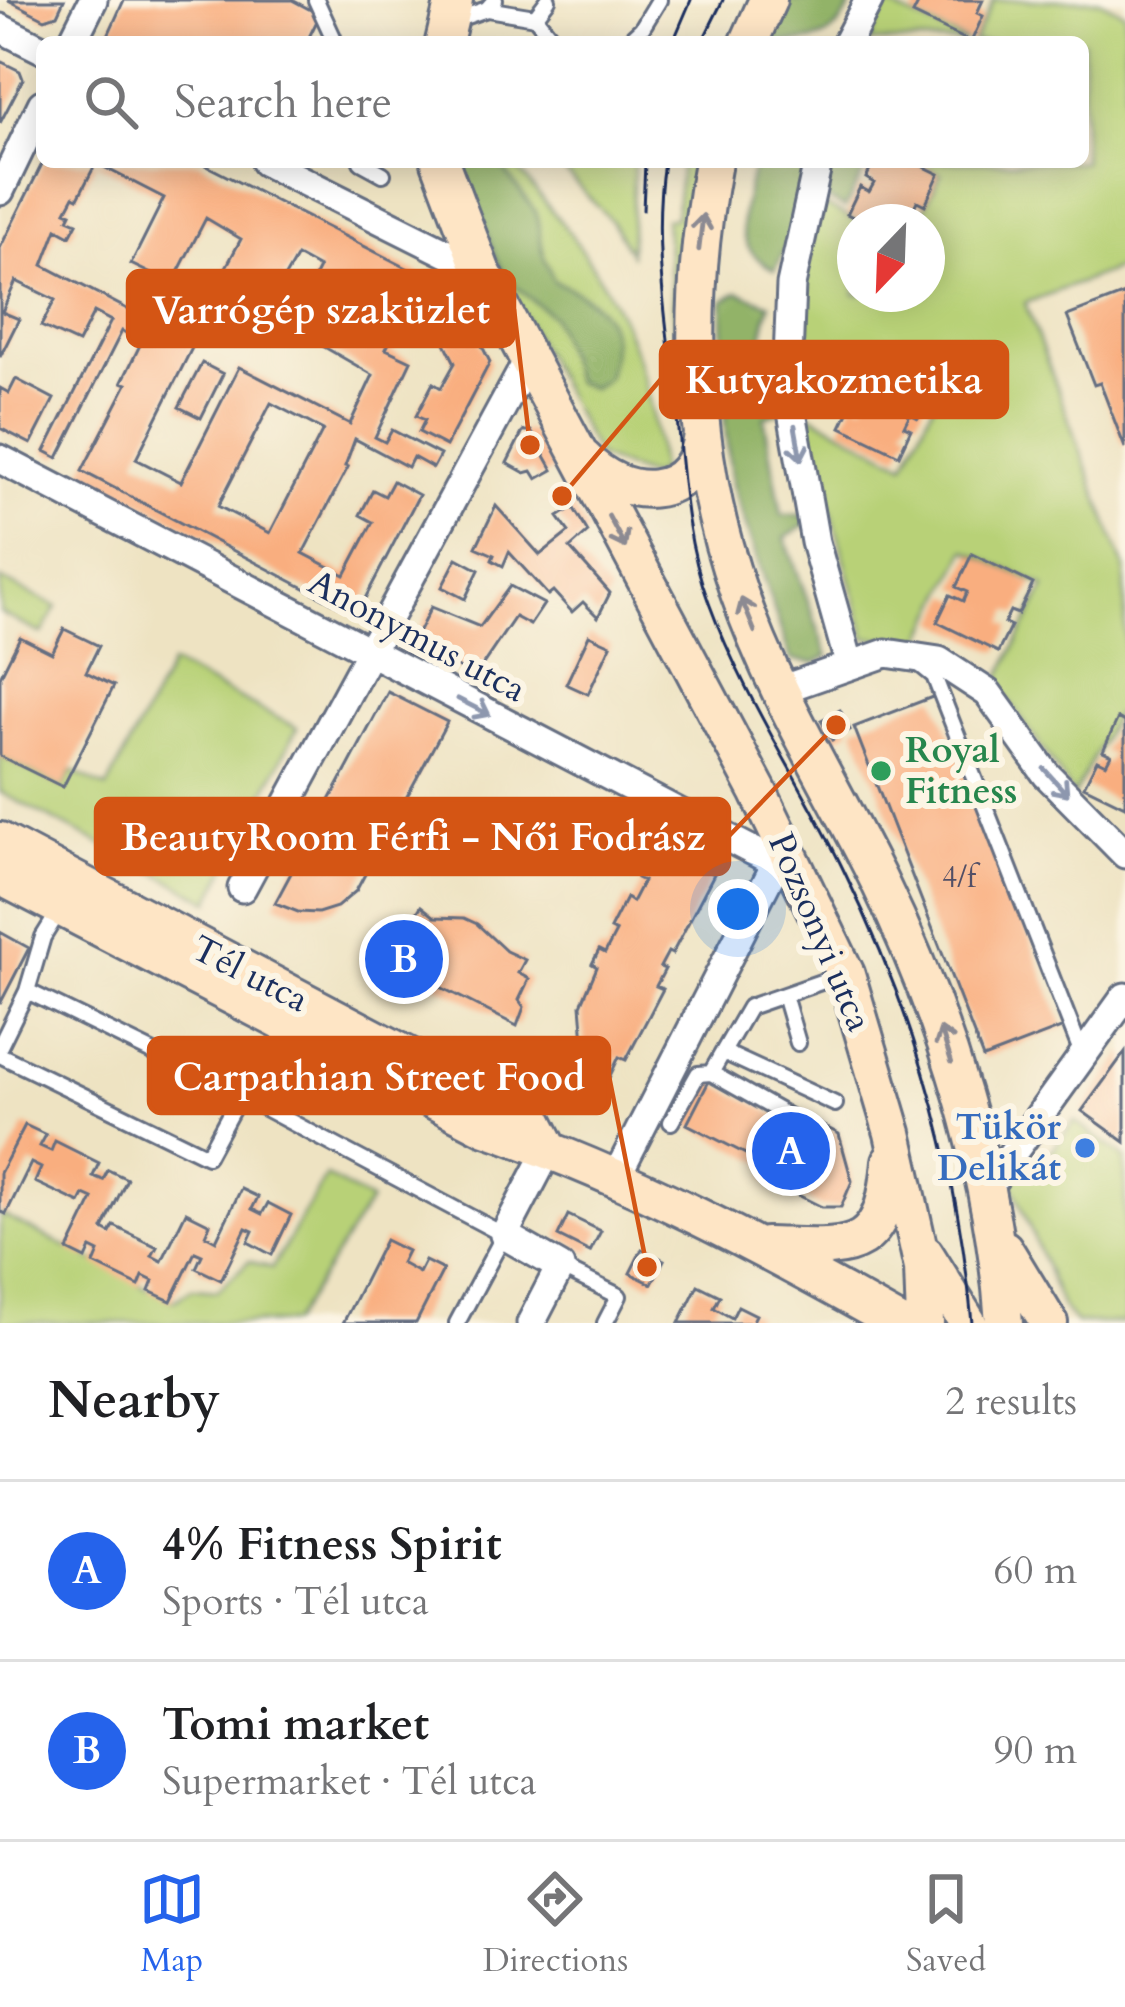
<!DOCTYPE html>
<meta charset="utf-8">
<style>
:root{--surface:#fff;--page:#f2f2f2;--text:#202124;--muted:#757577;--line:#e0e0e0;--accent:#2563eb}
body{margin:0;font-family:Cardo,serif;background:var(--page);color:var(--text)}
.compass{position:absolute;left:837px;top:204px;width:108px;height:108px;border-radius:50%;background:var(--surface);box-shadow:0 6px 30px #0003;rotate:203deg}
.you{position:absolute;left:738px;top:909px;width:42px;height:42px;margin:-30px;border:9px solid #fff;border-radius:50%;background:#1a73e8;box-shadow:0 0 0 18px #1a73e833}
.badge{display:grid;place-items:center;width:78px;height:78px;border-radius:50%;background:var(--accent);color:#fff;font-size:39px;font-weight:700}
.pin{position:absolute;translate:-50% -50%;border:6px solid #fff;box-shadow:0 3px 12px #0006}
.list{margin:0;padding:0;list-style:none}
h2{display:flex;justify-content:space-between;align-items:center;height:156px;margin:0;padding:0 48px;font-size:51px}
h2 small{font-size:39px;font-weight:400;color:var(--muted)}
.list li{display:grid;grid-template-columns:78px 1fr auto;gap:36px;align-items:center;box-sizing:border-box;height:180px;padding:0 48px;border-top:3px solid var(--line)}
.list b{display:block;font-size:45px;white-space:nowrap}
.list p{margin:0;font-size:39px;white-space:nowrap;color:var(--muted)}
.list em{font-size:39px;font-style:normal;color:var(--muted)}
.icon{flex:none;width:66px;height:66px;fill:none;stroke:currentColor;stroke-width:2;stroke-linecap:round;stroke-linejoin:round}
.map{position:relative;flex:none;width:1125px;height:1323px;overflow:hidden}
.search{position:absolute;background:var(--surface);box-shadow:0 6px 30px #0003;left:36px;right:36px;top:36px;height:132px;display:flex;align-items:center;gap:30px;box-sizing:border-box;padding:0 42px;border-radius:18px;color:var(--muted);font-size:45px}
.sheet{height:516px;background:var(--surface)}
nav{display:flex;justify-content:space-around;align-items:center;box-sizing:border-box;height:168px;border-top:3px solid var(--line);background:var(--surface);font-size:33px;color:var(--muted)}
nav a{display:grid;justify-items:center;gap:6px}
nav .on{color:var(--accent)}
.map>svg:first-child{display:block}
.green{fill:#b8d177;stroke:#6a806a;stroke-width:3}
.forest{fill:#92b368;stroke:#567163;stroke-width:3}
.building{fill:#f9ae7f;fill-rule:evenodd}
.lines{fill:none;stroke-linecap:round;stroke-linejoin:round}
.lane-casing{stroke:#656e81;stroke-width:20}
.street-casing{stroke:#656e81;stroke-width:33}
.secondary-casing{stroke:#656e81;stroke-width:42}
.lane{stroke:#fff;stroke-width:14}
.street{stroke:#fff;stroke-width:27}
.secondary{stroke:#fee5c5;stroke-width:36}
.tram{stroke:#1b2f5e;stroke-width:3}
.oneway{stroke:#8c8a92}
.oneway2{stroke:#8d97ae}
.leisure-dot{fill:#2e9e5b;stroke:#fcf5e5;stroke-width:4.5}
.shop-dot{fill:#3f7fe0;stroke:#fcf5e5;stroke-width:4.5}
.labels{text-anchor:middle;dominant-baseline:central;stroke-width:12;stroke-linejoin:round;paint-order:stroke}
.number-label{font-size:30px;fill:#524f66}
.street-label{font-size:36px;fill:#1b2f5e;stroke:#fcf5e5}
.leisure-label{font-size:36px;font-weight:bold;fill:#27864d;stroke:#fcf5e5;text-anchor:start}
.shop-label{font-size:36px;font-weight:bold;fill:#366cbe;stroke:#fcf5e5;text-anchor:end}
.leader{fill:none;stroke:#d45514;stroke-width:4.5}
.callout-dot{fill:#d45514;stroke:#fcf5e5;stroke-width:4.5}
.callout{fill:#d45514;stroke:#d45514;stroke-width:4.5}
.callout-label{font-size:39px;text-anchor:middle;font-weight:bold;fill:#fff}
</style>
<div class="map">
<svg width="1125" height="1323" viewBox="0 0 1125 1323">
<rect width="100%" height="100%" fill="#fcf5e5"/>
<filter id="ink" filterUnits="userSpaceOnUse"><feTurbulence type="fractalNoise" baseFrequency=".00833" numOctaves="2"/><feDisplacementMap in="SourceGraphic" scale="24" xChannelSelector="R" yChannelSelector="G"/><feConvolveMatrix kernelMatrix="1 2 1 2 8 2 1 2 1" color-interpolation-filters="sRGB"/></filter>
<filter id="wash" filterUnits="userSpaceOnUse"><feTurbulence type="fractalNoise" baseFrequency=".004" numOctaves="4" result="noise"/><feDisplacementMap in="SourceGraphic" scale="48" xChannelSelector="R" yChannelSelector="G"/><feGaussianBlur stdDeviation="2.7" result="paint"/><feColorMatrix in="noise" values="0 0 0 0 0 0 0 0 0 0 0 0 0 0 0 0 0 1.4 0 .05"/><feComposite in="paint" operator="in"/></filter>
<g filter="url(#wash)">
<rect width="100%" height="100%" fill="#eee3c2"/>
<path class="green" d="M994 0H1099L1125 13V266L1025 303 1125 569V718L1115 715 1074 795 997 683 1045 587 966 550 922 640 866 638 804 411 905 464 942 386 868 350 847 394 803 374 800 296 817 202 858 222 855 294H927V222H918L941 174 918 162H1083V42H973Z
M887 5 967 42H869Z
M456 162H511C601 265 647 333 660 472L648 476 598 457 479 231Z
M556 162H634L630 253 612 222Z
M681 162H703L684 426 665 219 675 218Z
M0 579 57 607 42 634 0 613Z
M171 664 297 728 210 901 0 792V756L63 787 72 771 107 788Z
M1074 1121 1125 1158V1323H1076L1062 1307 1009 1176 1025 1154 1041 1165Z
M326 1176 370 1201 292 1323H0V1214L173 1301 192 1289 217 1291 249 1261 272 1268Z"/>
<path class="forest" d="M781 0H854C833 47 812 42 766 42Z
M462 162H498L536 212 544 257 554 281C605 302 623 324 607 378L592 388 575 382 552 316 507 280 492 248Z
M754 162H869L845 208 803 187 787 245 775 270C725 244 745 208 754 162Z
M738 292 770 304C756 350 758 370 780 412L764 417 782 515H803L807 524 785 538 828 656 815 663 791 660 732 485 725 426 723 301Z"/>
<g id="blocks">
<path class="building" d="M8 0H64L57 15 45 19Z
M124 0H292L320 15 308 39 314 42H105Z
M920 0H983L977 13 983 16 971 42 913 14Z
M0 61 20 71 23 79 0 123Z
M43 162H199L454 292 462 307 426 333 400 321 386 349 411 361 375 437 385 442 392 430 440 455 433 468 413 457 408 467 355 439 345 466 348 467 303 553 345 575 373 522 360 515 373 490 385 496 393 481 419 495 359 610 350 612 82 471 127 384 122 382 142 341 122 331 58 458 45 451 111 321 94 312 78 343 41 326 55 300 16 281 2 312 19 319 0 357V248ZM96 163 164 198 131 264 172 284 206 218 241 239 215 288 256 318 263 319 275 297 279 298 287 289 289 283 283 280 297 256 319 268 287 331 303 339 305 336 373 375 350 424 239 367 181 482 136 459 194 344 43 265 57 229 70 236 77 223 68 219 71 213 66 211 74 196 78 198ZM331 285 370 304 361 322 322 302ZM271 403 323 430 270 533 218 506Z
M874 162H914L939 174 925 205 917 201 911 213 917 217 915 222H863L847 214 860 187 869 192 874 183 866 178Z
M1125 294V448L1100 383 1094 385 1067 316Z
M473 328 490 362 446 446 419 432 425 420 416 416 433 383 441 388 455 363 445 343Z
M875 359 933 387 918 418 910 414 904 426 911 429 899 455 841 427 854 400 863 405 867 395 860 391Z
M202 363 223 374 201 418 179 407Z
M16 379 54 399 31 444 0 428V388L9 393Z
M523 431H531L553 470 537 479 532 471 525 473 507 463Z
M496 506 540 555 569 532 558 517 573 507 588 532 570 548 610 593 598 617 583 602 572 612 553 591 548 595 509 552 503 566 492 560 494 555 476 547Z
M972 554 1033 584 1018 614 1010 611 1004 623 1011 626 998 652 937 622 950 595 963 601 967 592 956 587Z
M457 558 479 570 465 599 442 587Z
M510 586 544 604 530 625 515 617 475 676 417 647 415 639 431 607 480 627Z
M64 629 99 646 86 672 114 686 63 787 0 756V677L20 637 52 653Z
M589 635 611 645 588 694 566 684Z
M388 692 447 722 356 891 337 907 318 913 298 912 275 903Z
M935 696 1064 1027 983 1058 854 727Z
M840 710 850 730 832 740 821 720Z
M1118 718 1125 722V806L1084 786 1097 760 1106 764 1111 755 1103 751Z
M661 847 714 874 672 954 668 952 660 967 665 969 656 986 663 989 626 1060 619 1057 609 1078 585 1054 581 1005 597 967 592 964 599 950 605 953 616 932 610 929 626 898 632 902 643 881 637 878 644 863 651 867Z
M421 906 435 917 464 918 477 924 506 951 525 960 518 973 529 979 519 1000 524 1007 517 1026 368 950 383 933H389L402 912 414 918Z
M0 932 29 948 0 1004Z
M1125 1052V1142L1082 1111Z
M709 1081 793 1124 799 1113 839 1134 852 1181 841 1207H822L764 1178 771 1167 687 1124Z
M25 1125 46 1135 40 1146 51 1151 55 1141 99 1163 93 1176 103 1180 108 1170 127 1179 103 1229 110 1233 114 1226 157 1247 152 1256 162 1261 186 1212 210 1224 205 1235 216 1241 241 1189 258 1197 252 1209 262 1214 268 1203 291 1215 272 1255 248 1242 253 1231 246 1228 221 1280 196 1268 202 1255 195 1252 171 1301 149 1291 153 1281 143 1276 139 1286 94 1264 99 1252 91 1248 86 1259 68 1250 93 1199 84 1195 80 1203 35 1182 41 1168 31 1163 6 1214 0 1211V1173Z
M568 1215 601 1231 590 1252 558 1236Z
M385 1240 407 1251 401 1263 419 1273 425 1261 443 1270 416 1323H343Z
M642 1249 664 1260 652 1284 630 1273Z
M698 1285 720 1296 714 1308 732 1318 738 1306 756 1315 752 1323H679Z"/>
</g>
</g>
<g filter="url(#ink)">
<use href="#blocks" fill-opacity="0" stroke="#656e81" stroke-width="3"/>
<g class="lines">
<defs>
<path id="lane" d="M316 0 333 37 331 42
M487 9 535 17 548 0
M535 17 555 42
M452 21 487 9 495 0
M627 42 642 28 659 0
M361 162 383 174
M918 663 934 676 1082 1054
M27 991 43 937 61 908
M784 995 798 1043
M0 1046 27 991 240 1095 504 1235 457 1323
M723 1052 711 1073 795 1120
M0 1055 207 1156 240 1095
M835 1104 723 1052 749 1007 841 975
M671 1122 698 1074 711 1073
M560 1267 619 1296 605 1323"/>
<path id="street" d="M0 28 42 49
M72 42 93 0
M847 42 869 0
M265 162 481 270
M818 162 791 285 787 384 815 542 849 663
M0 191 42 104
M0 459 801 876
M780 690 886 653 939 661 988 693 1046 774 1125 854
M242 888 528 360
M615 1179 776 864
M986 1190 1125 997
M531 1323 560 1267 504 1235 549 1149"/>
<path id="secondary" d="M444 42 454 0
M749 42 768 0
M440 162 481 270 758 791 846 974 893 1133 923 1268 925 1323
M713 162C686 306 690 453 739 593 774 694 831 784 878 879 945 1016 994 1171 1004 1323
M583 458C623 501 694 504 702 434
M0 841 414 1059 529 1110 549 1149
M0 876 486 1127C629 1176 766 1249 897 1323
M766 1246C850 1248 883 1258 891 1161
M1004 1249 1049 1323
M925 1254 968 1323"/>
</defs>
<use href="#lane" class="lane-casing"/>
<use href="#street" class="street-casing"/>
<use href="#secondary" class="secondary-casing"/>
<use href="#lane" class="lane"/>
<use href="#street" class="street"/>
<use href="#secondary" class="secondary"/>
<path class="tram" d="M673 42 691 0
M702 42 723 0
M664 162C652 240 666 319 675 397 682 466 684 538 709 603 743 696 801 782 844 871 914 1013 958 1165 972 1323
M643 210 645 162"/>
</g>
<defs><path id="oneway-shaft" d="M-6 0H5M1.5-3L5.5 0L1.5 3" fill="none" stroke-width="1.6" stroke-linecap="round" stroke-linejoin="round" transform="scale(3)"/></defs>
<g class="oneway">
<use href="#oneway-shaft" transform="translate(701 232) rotate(-83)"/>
<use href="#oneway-shaft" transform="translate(617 532) rotate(62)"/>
<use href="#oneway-shaft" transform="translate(748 615) rotate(-112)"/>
<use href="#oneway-shaft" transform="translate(946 1045) rotate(-108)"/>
</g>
<g class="oneway2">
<use href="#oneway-shaft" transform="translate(798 443) rotate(80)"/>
<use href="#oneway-shaft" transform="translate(474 707) rotate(27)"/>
<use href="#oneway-shaft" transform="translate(1056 782) rotate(48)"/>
</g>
</g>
<circle class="leisure-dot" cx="881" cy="771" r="12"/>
<circle class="shop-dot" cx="1085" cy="1148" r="12"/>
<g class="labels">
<g class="number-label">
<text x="959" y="877">4/f</text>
</g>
<g class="street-label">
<text transform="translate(417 636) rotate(28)">Anonymus utca</text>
<text transform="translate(820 932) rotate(67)">Pozsonyi utca</text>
<text transform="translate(250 974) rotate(27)">Tél utca</text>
</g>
<g class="leisure-label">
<text x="905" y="750">Royal<tspan x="905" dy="41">Fitness</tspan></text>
</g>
<g class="shop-label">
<text x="1061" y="1127">Tükör<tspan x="1061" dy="41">Delikát</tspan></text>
</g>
</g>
<path class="leader" d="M530 445L514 309M562 496L661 379M836 725L729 836M647 1267L609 1076"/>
<g class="callout-dot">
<circle cx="530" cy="445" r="12"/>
<circle cx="562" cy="496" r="12"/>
<circle cx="836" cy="725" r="12"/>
<circle cx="647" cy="1267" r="12"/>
</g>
<g class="callout">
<rect x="128" y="271" width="386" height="75" rx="12"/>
<rect x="661" y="342" width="346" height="75" rx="12"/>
<rect x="96" y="799" width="633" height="75" rx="12"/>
<rect x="149" y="1038" width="460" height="75" rx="12"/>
</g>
<g class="callout-label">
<text x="321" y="323">Varrógép szaküzlet</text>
<text x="834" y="393">Kutyakozmetika</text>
<text x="413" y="850">BeautyRoom Férfi - Női Fodrász</text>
<text x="379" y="1090">Carpathian Street Food</text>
</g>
</svg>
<svg class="compass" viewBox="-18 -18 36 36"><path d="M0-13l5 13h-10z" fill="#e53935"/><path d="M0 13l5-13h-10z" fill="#757577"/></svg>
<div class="you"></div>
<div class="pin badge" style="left:791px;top:1151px">A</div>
<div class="pin badge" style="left:404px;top:959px">B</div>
<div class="search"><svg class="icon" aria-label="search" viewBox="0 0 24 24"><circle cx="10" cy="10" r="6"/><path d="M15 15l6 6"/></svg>Search here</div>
</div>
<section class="sheet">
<h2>Nearby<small>2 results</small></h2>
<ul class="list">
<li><span class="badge">A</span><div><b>4% Fitness Spirit</b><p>Sports · Tél utca</p></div><em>60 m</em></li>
<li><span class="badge">B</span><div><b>Tomi market</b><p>Supermarket · Tél utca</p></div><em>90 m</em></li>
</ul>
</section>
<nav>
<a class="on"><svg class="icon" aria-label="map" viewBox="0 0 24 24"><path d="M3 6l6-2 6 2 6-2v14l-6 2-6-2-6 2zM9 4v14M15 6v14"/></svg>Map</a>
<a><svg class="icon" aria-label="directions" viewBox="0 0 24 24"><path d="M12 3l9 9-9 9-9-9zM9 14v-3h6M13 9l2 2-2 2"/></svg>Directions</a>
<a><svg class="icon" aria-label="saved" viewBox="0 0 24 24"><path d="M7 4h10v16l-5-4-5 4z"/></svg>Saved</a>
</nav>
